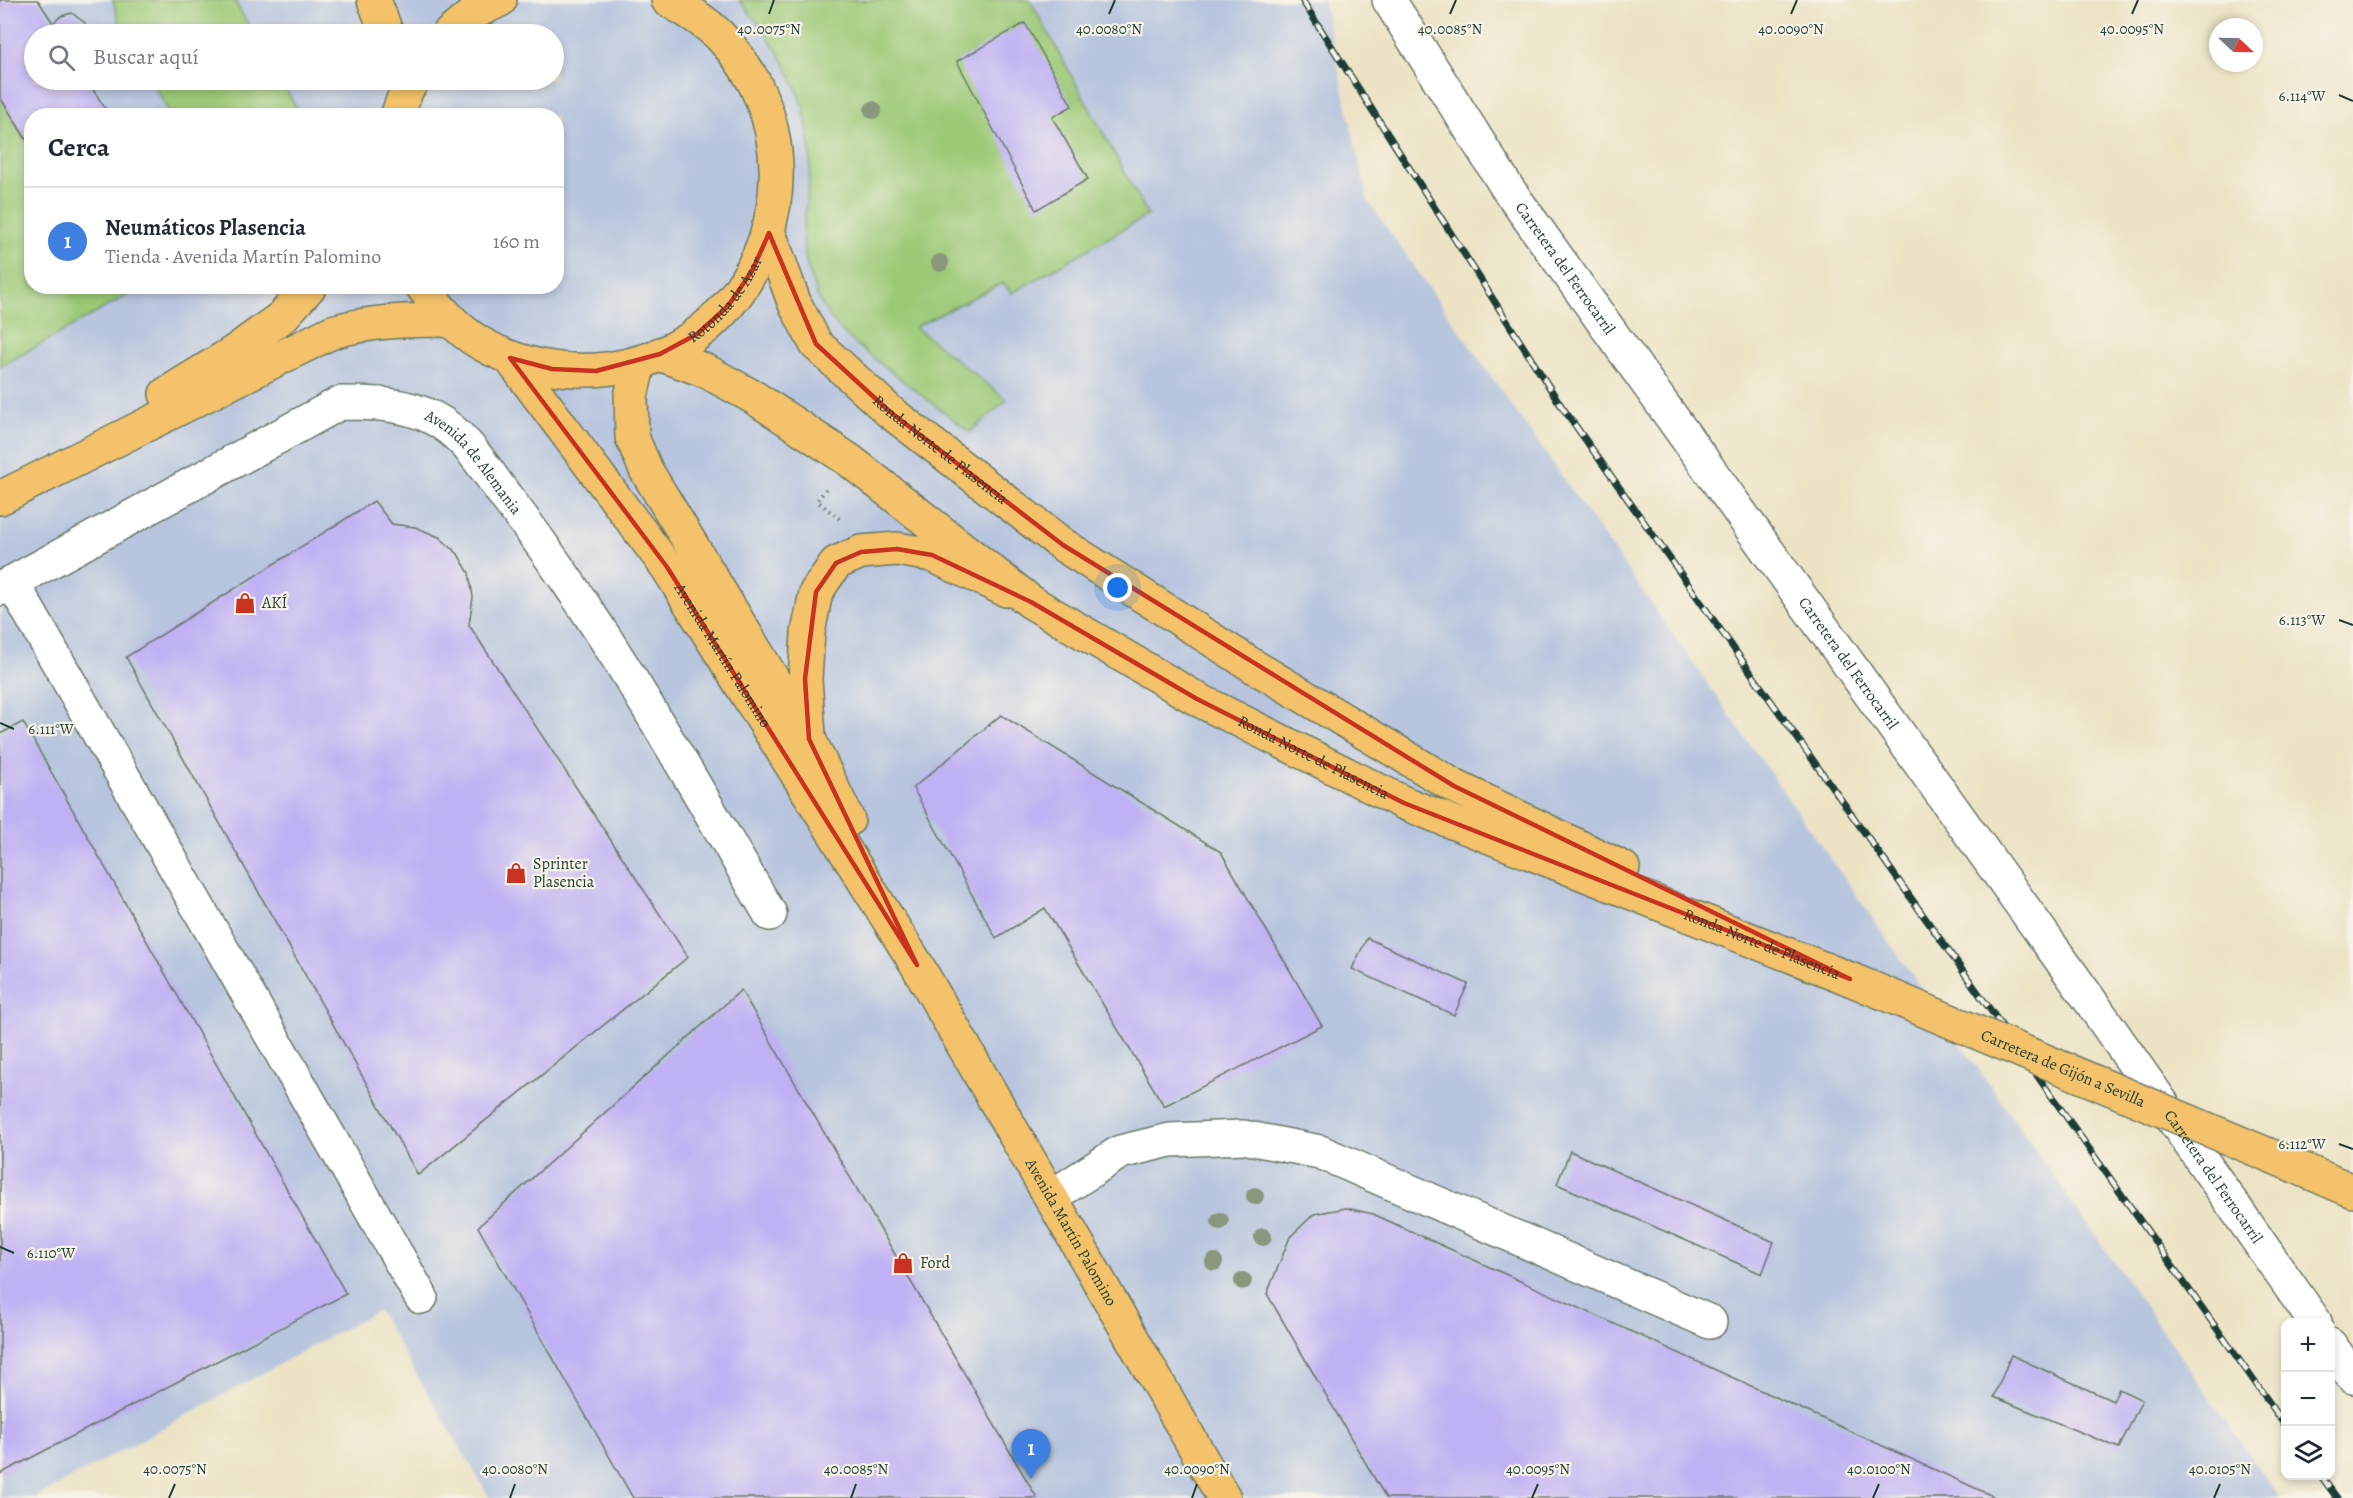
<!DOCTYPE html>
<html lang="es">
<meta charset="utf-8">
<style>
:root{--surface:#fff;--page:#f6f6f7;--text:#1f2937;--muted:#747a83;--line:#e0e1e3;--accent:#c8321e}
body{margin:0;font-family:Alegreya,serif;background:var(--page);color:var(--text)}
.controls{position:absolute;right:18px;bottom:18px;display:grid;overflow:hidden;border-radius:12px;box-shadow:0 3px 9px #0003}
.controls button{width:54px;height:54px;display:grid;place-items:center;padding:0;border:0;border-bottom:2px solid var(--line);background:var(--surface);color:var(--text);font:30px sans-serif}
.compass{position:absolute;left:2209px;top:18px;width:54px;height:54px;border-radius:50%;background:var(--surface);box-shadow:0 3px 9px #0003;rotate:112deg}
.you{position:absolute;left:1118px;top:588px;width:21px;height:21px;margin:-15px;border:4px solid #fff;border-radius:50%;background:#1a73e8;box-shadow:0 0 0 9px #1a73e833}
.badge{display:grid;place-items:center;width:39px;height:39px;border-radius:50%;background:var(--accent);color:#fff;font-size:20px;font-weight:700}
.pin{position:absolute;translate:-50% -50px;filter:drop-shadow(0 2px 3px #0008)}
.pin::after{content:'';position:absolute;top:32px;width:21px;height:18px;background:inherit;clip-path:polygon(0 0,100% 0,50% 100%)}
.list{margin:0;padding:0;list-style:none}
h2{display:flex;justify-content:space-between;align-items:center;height:78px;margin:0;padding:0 24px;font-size:26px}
h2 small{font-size:20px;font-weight:400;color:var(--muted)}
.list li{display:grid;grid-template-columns:39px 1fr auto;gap:18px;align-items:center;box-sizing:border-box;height:108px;padding:0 24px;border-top:2px solid var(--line)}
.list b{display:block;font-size:22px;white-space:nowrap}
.list p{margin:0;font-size:20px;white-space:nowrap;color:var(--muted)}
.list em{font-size:20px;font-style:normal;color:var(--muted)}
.icon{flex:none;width:33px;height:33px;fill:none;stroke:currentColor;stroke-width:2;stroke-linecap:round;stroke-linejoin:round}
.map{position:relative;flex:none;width:2353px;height:1498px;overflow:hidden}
.search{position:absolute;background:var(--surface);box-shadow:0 3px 9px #0003;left:24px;top:24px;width:540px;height:66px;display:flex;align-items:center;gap:15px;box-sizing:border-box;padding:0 21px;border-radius:33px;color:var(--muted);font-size:22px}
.panel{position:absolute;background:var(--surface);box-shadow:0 3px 9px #0003;left:24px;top:108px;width:540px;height:186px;border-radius:24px}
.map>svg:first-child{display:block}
.industrial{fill:#b7c5de;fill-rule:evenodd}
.green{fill:#9dc977;stroke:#5e8356;stroke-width:1.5}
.building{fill:#bfb1f3}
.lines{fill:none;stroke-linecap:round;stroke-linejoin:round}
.minor-casing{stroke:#677766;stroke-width:36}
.major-casing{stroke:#677766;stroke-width:36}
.highway-casing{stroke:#677766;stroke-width:36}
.path{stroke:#677766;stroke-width:4;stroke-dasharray:1.5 4.5;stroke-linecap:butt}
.minor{stroke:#fff;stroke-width:33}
.major{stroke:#f3c26a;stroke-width:33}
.highway{stroke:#f3c26a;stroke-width:33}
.rail-casing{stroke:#1f3d34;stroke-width:7}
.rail{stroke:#f7f3e8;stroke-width:4.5;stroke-dasharray:14;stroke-linecap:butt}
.highway-bridge-casing{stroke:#677766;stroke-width:36;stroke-linecap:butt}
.highway-bridge{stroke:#f3c26a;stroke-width:33}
.tree{fill:#89977c}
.marked{fill:none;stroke:#c8321e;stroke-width:4.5;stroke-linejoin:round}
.ticks{fill:none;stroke:#1f3d34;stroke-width:2}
.labels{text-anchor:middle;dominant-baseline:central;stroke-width:4.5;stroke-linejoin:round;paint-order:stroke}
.street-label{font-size:16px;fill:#1f3d34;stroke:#f7f3e8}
.poi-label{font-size:16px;fill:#1f3d34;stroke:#f7f3e8;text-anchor:start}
.ticks-label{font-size:15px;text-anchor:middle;fill:#1f3d34;stroke:#f7f3e8;stroke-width:4.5;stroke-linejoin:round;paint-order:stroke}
</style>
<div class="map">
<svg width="2353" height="1498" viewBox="0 0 2353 1498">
<rect width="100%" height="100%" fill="#f7f3e8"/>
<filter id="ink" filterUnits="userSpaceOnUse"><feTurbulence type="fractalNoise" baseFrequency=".0167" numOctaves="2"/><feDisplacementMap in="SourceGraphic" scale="12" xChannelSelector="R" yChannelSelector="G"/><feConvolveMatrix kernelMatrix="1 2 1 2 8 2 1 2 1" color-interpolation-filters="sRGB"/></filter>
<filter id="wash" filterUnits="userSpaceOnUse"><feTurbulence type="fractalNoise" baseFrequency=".008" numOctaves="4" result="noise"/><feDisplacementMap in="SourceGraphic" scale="24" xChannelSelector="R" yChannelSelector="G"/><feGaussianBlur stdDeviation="1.35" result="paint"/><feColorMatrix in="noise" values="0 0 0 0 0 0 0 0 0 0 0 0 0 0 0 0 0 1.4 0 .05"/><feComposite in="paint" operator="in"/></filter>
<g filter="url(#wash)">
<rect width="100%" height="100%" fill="#ece3c4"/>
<path class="industrial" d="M0 0H1323L1368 201 2280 1498H490L378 1310 35 1498H0ZM34 34H554V80H34ZM32 116H556V286H32Z"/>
<path class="green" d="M113 0H234L254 34H125L120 26Z
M739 0H1030L1148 215 1012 293 1002 283 915 327 1007 400 970 432C945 413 919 393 894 374 867 353 832 330 818 297 810 278 802 252 803 231 805 204 812 177 810 149 806 90 777 44 739 0Z
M151 80H280L301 115H171Z
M0 97 31 149 32 286 142 287 0 367Z"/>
<g id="blocks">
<path class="building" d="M0 0H38L53 23 61 16 72 13 85 23V34H34V80H87L110 116H32V149L0 97Z
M1025 23 1072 106 1052 117 1088 179 1036 210 957 61Z
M374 501 392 524 415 527 439 537 458 554 469 573 473 597 469 625 688 957 418 1175 126 657Z
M1001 715 1221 852 1322 1026 1164 1106 1045 908 996 938 913 788Z
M23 722 346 1294 0 1474V734Z
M1367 938 1468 984 1454 1015 1352 969Z
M741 990 1037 1498H633L478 1227Z
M1570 1151 1774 1242 1762 1274 1557 1184Z
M1346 1208 1373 1214 1997 1498H1386L1267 1294 1290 1237 1314 1214Z
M2011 1355 2113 1401 2119 1389 2142 1400 2119 1448 1994 1397Z"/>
</g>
</g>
<g filter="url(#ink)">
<use href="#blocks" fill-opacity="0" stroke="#677766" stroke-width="1.5"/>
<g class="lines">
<defs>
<g id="minor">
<path id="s1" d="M1389 0 1508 189 2089 999 2315 1322"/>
<path d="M12 582 421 1297"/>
<path id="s2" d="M0 589 340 403C372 403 404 403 433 418 465 434 485 469 506 497 607 627 686 772 770 914"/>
<path d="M1051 1197 1120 1152 1170 1140 1243 1137 1320 1152 1710 1322"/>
<path d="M2330 1345 2353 1377"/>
</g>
<g id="major">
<path id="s3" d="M510 358 667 567 917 965 1224 1498"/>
<path d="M639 363 631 396 632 437 646 470 809 739 848 820"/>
<path d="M166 394 234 352 282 317 310 286"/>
<path d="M0 498 332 332C371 321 409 320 450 320"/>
<path d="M809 735 805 679 808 633 816 592 836 563 861 552 897 549 932 555 1006 590"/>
</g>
<g id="highway">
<path d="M374 0 387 34"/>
<path d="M449 34 475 12 500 0"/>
<path d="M397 116 407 89 413 80"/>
<path id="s4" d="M769 233 794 302 816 344 889 411 1063 545 1255 667 1454 786 1623 868"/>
<path id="s5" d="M422 286C439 308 456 329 480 343 559 389 668 377 728 305 794 226 793 110 720 36 705 21 686 10 668 0"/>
<path id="s6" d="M660 354 706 371 755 398 849 460 1031 602 1197 699 1404 803 1850 979"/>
<path d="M2276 1158 2353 1191"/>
</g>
</defs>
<use href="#minor" class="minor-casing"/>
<use href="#major" class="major-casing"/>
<use href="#highway" class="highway-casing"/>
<path class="path" d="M826 489 817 501 841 520"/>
<use href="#minor" class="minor"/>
<use href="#major" class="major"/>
<use href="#highway" class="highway"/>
<defs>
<path id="rail" d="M1302 0 1560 404 2286 1426
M2321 1476 2337 1498"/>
</defs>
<use href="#rail" class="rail-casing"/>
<use href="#rail" class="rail"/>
<defs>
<g id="highway-bridge">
<path id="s7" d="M1850 979 2276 1158"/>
</g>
</defs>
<use href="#highway-bridge" class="highway-bridge-casing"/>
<use href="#highway-bridge" class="highway-bridge"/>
</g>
<g class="tree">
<circle cx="873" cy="110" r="9"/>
<circle cx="940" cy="263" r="9"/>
<circle cx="1255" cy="1196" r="9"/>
<circle cx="1220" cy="1221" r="9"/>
<circle cx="1263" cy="1237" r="9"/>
<circle cx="1214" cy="1262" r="9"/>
<circle cx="1243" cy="1281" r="9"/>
</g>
</g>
<path class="marked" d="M769 233 816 344 889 411 1063 545 1454 786 1850 979 1404 803 1197 699 1031 602 932 555 897 549 861 552 836 563 816 592 805 679 809 739 917 965 667 567 510 358 552 369 596 371 660 354 697 334 728 306 752 271Z"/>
<path class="ticks" d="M769 14 774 0M1109 14 1115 0M1450 14 1456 0M1791 14 1797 0M2132 14 2138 0M2339 95 2353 101M2339 620 2353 625M0 723 14 729M2339 1144 2353 1149M0 1247 14 1253M169 1498 175 1484M510 1498 515 1484M851 1498 856 1484M1192 1498 1197 1484M1532 1498 1538 1484M1873 1498 1879 1484M2214 1498 2220 1484"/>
<defs>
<symbol id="shop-bare" viewBox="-9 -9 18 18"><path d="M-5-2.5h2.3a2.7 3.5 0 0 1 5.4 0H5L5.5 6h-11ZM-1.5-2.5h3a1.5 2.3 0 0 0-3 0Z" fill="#c8321e" stroke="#f7f3e8" stroke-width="2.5" paint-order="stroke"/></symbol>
</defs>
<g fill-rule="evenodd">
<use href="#shop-bare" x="230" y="588" width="30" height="30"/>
<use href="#shop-bare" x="501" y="858" width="30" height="30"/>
<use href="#shop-bare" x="888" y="1248" width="30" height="30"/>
</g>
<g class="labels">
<g class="street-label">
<text stroke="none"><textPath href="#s1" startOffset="321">Carretera del Ferrocarril</textPath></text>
<text stroke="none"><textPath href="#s5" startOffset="356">Rotonda de Azar</textPath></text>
<text stroke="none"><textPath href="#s4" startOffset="284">Ronda Norte de Plasencia</textPath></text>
<text stroke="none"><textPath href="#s2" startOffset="543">Avenida de Alemania</textPath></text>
<text stroke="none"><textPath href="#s3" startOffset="366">Avenida Martín Palomino</textPath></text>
<text stroke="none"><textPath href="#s1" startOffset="807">Carretera del Ferrocarril</textPath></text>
<text stroke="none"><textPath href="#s6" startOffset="771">Ronda Norte de Plasencia</textPath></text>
<text stroke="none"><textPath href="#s6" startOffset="1257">Ronda Norte de Plasencia</textPath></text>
<text stroke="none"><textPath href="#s7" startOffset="231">Carretera de Gijón a Sevilla</textPath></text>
<text stroke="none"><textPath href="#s1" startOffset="1437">Carretera del Ferrocarril</textPath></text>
<text stroke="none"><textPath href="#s3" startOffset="1040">Avenida Martín Palomino</textPath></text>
</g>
<g class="poi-label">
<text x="262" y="603">AKÍ</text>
<text x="533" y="864">Sprinter<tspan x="533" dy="18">Plasencia</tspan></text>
<text x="920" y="1263">Ford</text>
</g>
</g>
<g class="ticks-label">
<text x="769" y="34">40.0075°N</text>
<text x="1109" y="34">40.0080°N</text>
<text x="1450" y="34">40.0085°N</text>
<text x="1791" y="34">40.0090°N</text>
<text x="2132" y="34">40.0095°N</text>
<text x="2302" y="101">6.114°W</text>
<text x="2302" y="625">6.113°W</text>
<text x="51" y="734">6.111°W</text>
<text x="2302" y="1149">6.112°W</text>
<text x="51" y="1258">6.110°W</text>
<text x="175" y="1474">40.0075°N</text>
<text x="515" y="1474">40.0080°N</text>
<text x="856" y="1474">40.0085°N</text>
<text x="1197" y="1474">40.0090°N</text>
<text x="1538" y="1474">40.0095°N</text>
<text x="1879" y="1474">40.0100°N</text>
<text x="2220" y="1474">40.0105°N</text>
</g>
</svg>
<div class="controls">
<button>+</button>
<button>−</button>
<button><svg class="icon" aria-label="layers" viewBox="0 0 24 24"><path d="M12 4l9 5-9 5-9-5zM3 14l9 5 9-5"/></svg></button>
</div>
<svg class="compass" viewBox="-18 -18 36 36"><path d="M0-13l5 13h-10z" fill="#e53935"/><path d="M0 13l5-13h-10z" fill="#747a83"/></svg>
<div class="you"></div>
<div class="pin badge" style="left:1031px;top:1479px;background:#3f7fe0">1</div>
<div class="search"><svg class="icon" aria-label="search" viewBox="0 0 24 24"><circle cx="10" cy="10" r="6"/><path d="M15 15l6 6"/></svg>Buscar aquí</div>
<section class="panel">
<h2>Cerca<small></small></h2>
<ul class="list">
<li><span class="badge" style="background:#3f7fe0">1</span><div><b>Neumáticos Plasencia</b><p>Tienda · Avenida Martín Palomino</p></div><em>160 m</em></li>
</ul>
</section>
</div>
